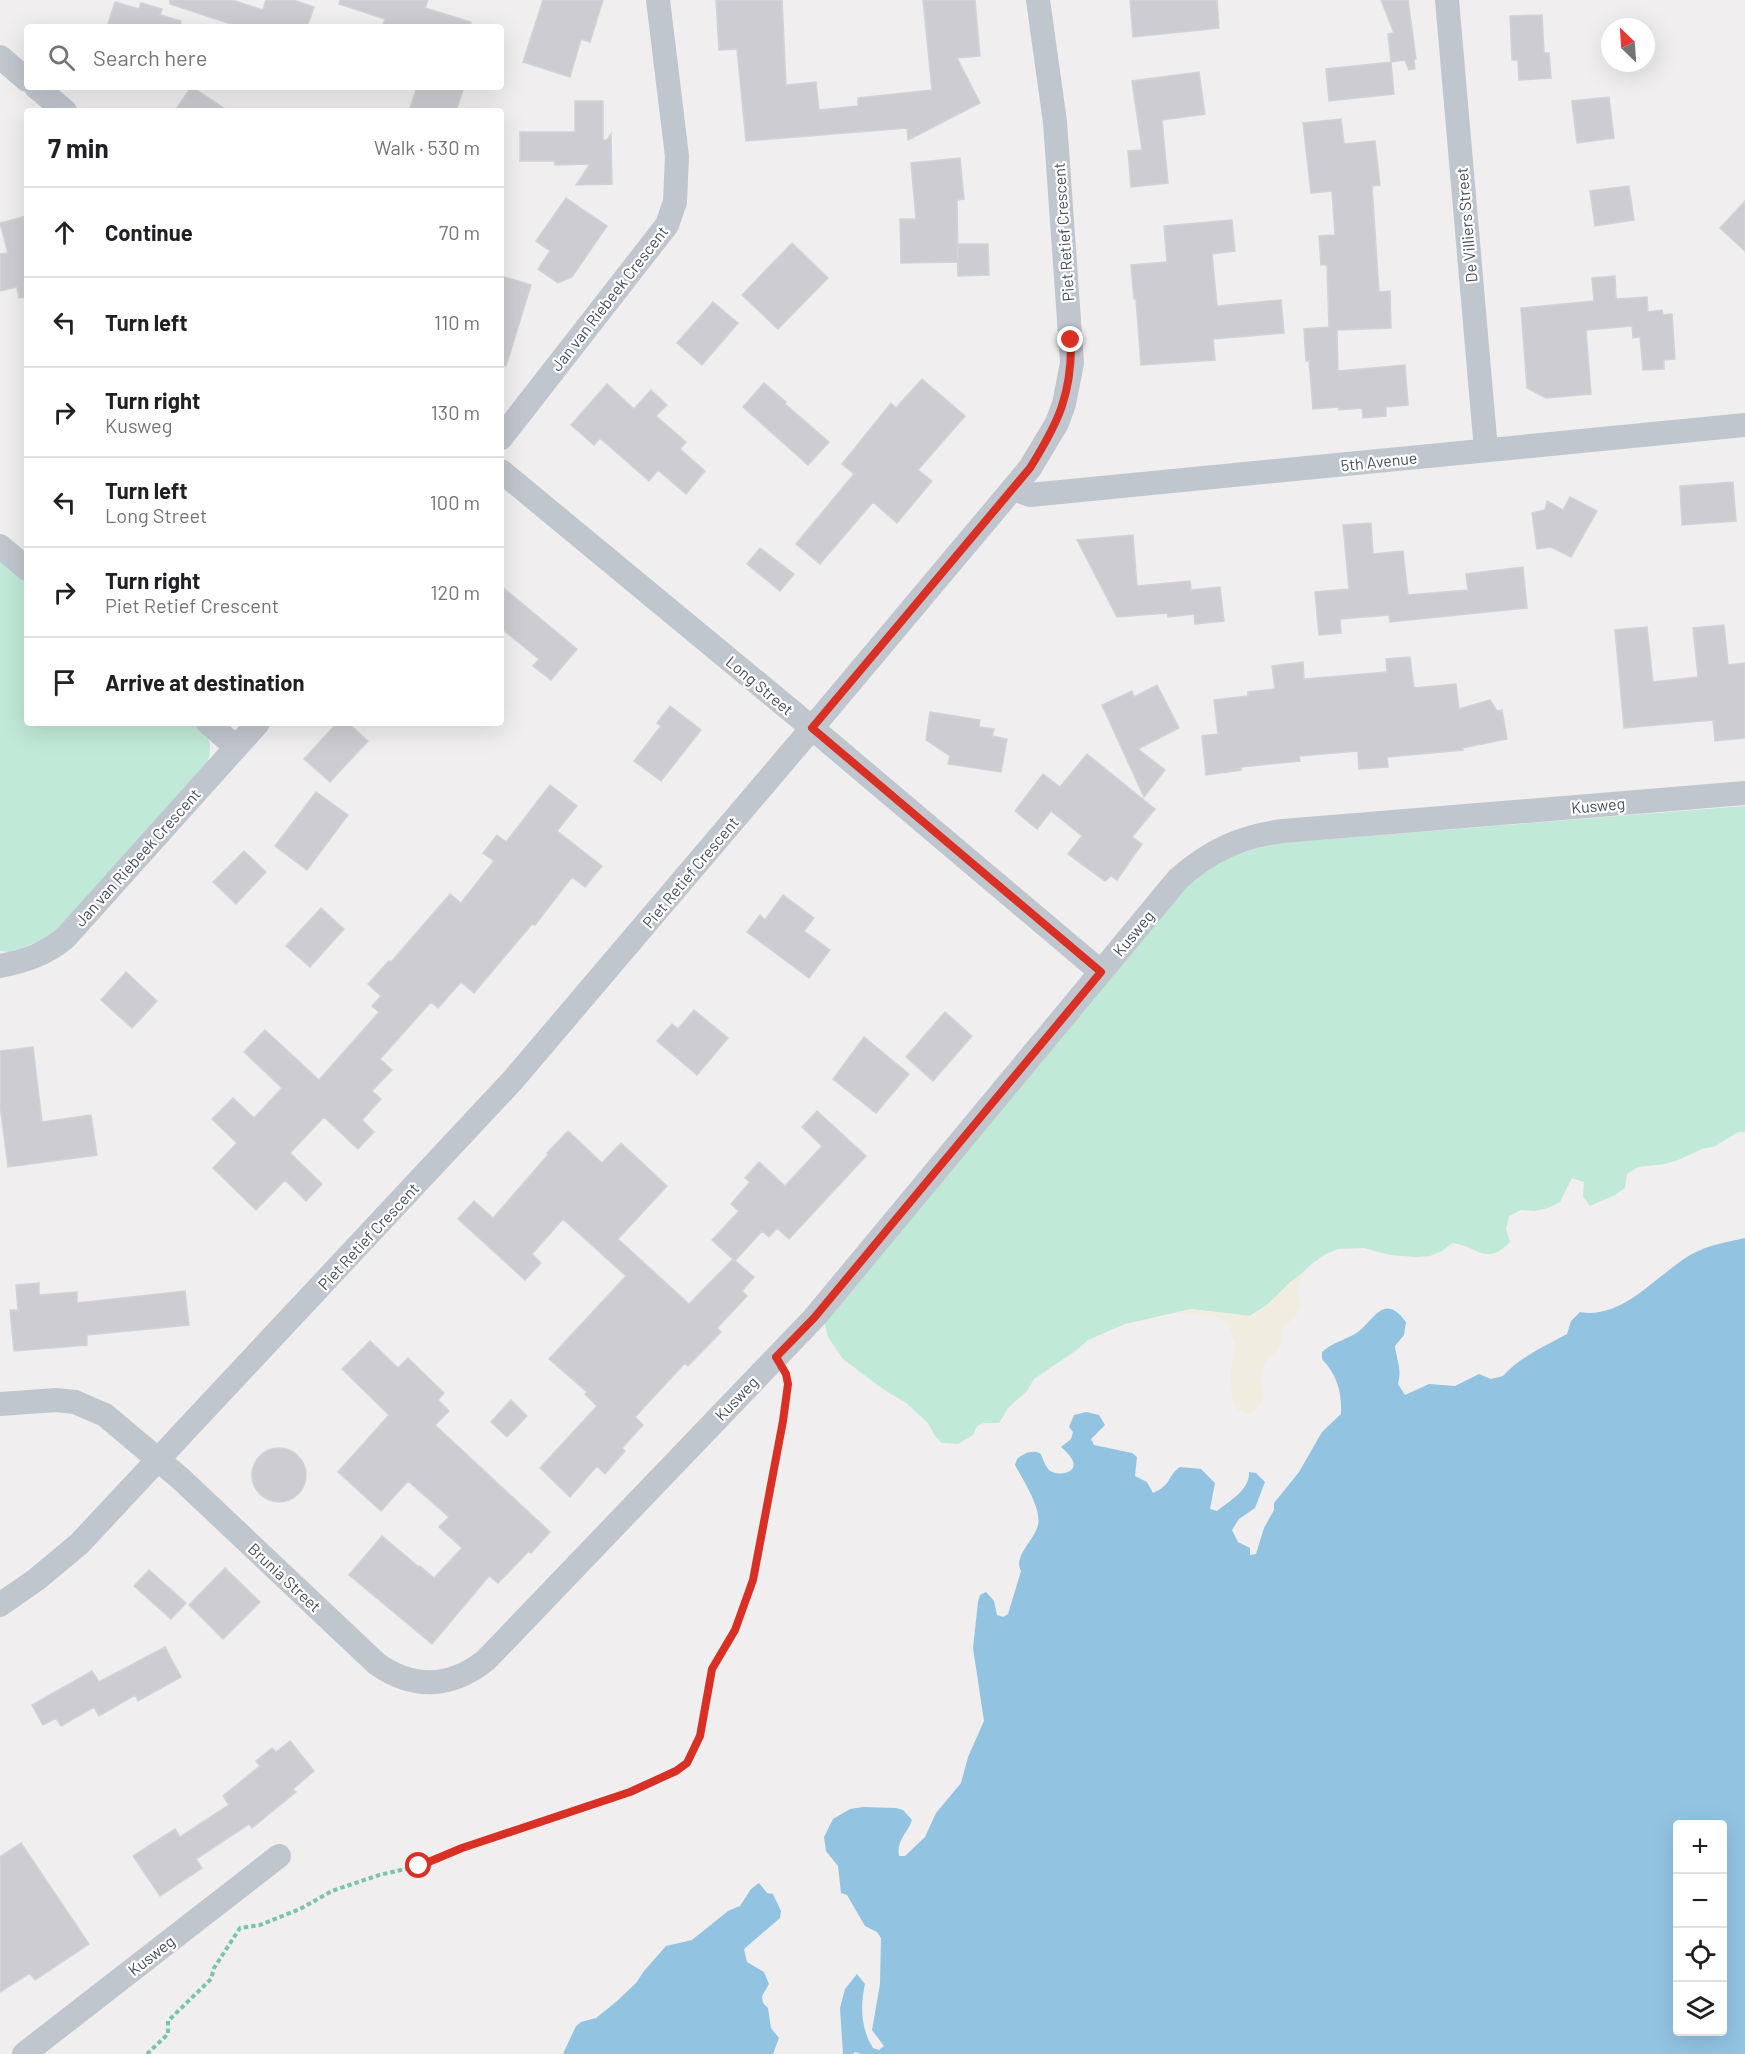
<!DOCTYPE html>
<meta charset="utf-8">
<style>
:root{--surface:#fff;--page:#f2f2f2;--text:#202124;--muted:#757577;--line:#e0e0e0}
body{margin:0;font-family:Barlow,sans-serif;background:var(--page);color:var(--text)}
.controls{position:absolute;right:18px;bottom:18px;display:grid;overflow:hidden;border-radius:6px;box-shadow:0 6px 24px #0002}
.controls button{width:54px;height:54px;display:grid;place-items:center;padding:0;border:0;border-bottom:2px solid var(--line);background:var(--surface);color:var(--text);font:30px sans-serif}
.compass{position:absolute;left:1601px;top:18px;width:54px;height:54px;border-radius:50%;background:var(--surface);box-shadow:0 6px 24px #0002;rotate:335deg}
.stop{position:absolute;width:18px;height:18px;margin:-14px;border:4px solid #d93025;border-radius:50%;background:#fff}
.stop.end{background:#d93025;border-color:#fff;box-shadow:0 2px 6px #0008}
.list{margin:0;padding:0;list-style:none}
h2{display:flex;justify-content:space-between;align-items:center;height:78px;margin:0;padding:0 24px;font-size:26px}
h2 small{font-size:20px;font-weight:400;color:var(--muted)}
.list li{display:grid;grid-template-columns:39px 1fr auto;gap:18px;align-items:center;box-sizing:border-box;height:90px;padding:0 24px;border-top:2px solid var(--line)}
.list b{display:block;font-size:22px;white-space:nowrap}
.list p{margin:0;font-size:20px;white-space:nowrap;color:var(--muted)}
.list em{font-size:20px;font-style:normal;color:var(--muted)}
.icon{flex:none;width:33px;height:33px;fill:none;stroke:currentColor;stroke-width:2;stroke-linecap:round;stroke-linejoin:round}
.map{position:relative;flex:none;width:1745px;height:2054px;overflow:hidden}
.search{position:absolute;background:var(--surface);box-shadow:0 6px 24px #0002;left:24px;top:24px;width:480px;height:66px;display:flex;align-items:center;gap:15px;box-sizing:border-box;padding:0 21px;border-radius:6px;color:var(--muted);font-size:22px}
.panel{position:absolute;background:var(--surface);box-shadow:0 6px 24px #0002;left:24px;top:108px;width:480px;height:618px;border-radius:6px}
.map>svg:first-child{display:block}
.green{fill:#c0e9d7}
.sand{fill:#f0ede0}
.water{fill:#92c4e2;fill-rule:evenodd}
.building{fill:#ccccd2;stroke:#d2d3d8;stroke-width:1.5}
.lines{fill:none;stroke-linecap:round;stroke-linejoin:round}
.path{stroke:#7cc3ac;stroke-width:4;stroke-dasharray:4.5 3;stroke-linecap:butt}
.minor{stroke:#c0c6ce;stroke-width:24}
.route{stroke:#d93025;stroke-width:8}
.labels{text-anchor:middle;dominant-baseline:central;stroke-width:4.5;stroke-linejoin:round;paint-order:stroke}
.street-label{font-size:16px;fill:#484e59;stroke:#fff}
</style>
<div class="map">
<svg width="1745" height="2054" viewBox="0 0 1745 2054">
<rect width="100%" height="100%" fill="#f0eeee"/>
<path class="green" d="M0 556 27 579V723H197C210 736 214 748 206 765L65 926 50 936 20 949 8 952 0 951Z
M1745 806V1132H1738L1715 1146 1702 1149 1678 1160 1665 1164 1638 1167 1627 1174 1625 1188 1615 1195 1590 1206 1583 1196 1584 1182 1572 1178 1560 1202 1548 1208 1535 1211 1521 1210 1509 1216 1506 1229 1510 1242C1486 1267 1478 1246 1452 1243L1442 1251 1430 1256 1416 1257 1390 1255 1364 1248 1338 1249 1326 1254 1314 1262 1268 1304 1250 1316 1191 1309 1125 1324 1088 1340 1078 1349 1034 1379 1027 1391 1008 1408 999 1423H984L977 1426 973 1435 958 1444 942 1443 935 1436 928 1423 906 1403 883 1389 843 1359 828 1337 824 1320 1187 886C1220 861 1239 851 1281 843Z"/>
<path class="sand" d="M1305 1271C1298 1284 1297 1292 1301 1306L1295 1318 1284 1325C1283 1333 1283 1345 1277 1351 1271 1357 1265 1360 1262 1369 1256 1392 1275 1395 1250 1415L1238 1410 1232 1398 1230 1372 1236 1346 1227 1322 1215 1317 1176 1313 1191 1309 1250 1316 1268 1304 1289 1283Z"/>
<path class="water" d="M1745 1238V2054H861L855 2052 853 2054H843L840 2008 845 1989 857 1974 865 1984C860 2007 861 2029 873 2048L879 2050 884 2046 872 2030 880 1984 881 1938 877 1932 865 1926 847 1895 841 1893 838 1866 826 1851 824 1837 833 1819 850 1809 863 1807 896 1808 903 1810 912 1820C908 1833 896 1840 899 1856H905L925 1837 936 1813 961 1783 968 1757 984 1721 973 1648 978 1602 980 1595 986 1592 994 1601 997 1615 1003 1617 1008 1614 1021 1571C1013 1556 1034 1541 1038 1525 1042 1509 1023 1480 1015 1465L1017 1459C1025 1453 1030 1450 1040 1453 1043 1458 1045 1466 1049 1470 1057 1478 1092 1473 1061 1447L1071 1439 1073 1432 1069 1427 1074 1415 1086 1412 1099 1415 1105 1425 1091 1439 1094 1445 1132 1453 1137 1457 1135 1476 1147 1482 1153 1493C1172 1485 1167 1476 1180 1467L1201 1469 1215 1483 1210 1509 1217 1511C1229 1501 1250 1490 1249 1472L1256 1473 1265 1482 1255 1508 1239 1519 1232 1530 1238 1542 1250 1548V1555L1256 1554 1264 1528 1274 1510V1503L1299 1472 1322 1432 1341 1414C1342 1392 1337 1375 1322 1359V1352C1333 1342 1343 1341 1355 1334 1373 1323 1383 1290 1406 1322L1404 1335 1395 1346C1397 1362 1402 1368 1398 1384L1405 1395 1429 1384 1455 1386 1479 1374 1491 1379 1503 1376C1520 1357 1545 1346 1567 1334L1571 1321 1580 1312C1623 1320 1658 1273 1692 1254 1708 1245 1727 1242 1745 1238ZM1678 1824H1722V2032H1678Z
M759 1883 767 1893 773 1894 781 1911 780 1918 744 1949 747 1962 764 1972 769 1984 762 1996 763 2003 768 2008 771 2028 779 2038 773 2054H563L576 2026 581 2022 596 2018 616 2002 636 1983 644 1971 666 1946 692 1940 728 1911 740 1906 751 1889Z"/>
<path class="building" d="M170 0H232L263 10 266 0H293L314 7 307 27H240L170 4Z
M340 0H428L425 8 471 22V27H382L385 19 339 4Z
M543 0H603L590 42 581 39 570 77 523 62Z
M716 0H782L786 85 816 82 819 110 858 106V98L932 90 923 0H975L980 56 957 58 980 103 908 140 907 128 746 141 737 49 719 50Z
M1130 0H1217L1219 28 1133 37Z
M1381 0H1408L1416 59H1414L1415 69 1409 70 1405 60 1391 62 1388 34 1394 33Z
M115 2 139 9 141 3 162 9 160 15 181 21 180 27H107Z
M1542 15 1544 53H1549L1551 78 1519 80 1518 60H1512L1510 16Z
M1391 62 1394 94 1329 101 1326 69Z
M1199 72 1205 114 1162 120 1168 183 1131 187 1128 151 1142 150 1132 81Z
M191 87H192L228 111H175Z
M417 87H464L456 111H409Z
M1609 97 1614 138 1577 143 1572 101Z
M575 101H603V140H607L611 134 612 184 576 185 590 164 555 165V161H520V132H575Z
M1341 119 1344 144 1375 141 1380 185 1372 186 1379 292 1390 291 1391 328 1337 330 1338 371 1405 365 1408 405 1386 407V416L1363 418 1362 408 1339 410V407L1313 409 1309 361H1306L1304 329 1329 327 1327 265H1321L1319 236 1335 235 1332 191 1311 193 1303 123Z
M960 158 964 199 957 200 958 262 901 263 900 219H916L911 163Z
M1629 186 1634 220 1595 226 1590 191Z
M566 198 607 226 572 277 558 283 538 269 550 251 536 241Z
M1745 201V251L1720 228Z
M27 216V297L19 298 17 287 0 291V254L8 253 0 223Z
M1232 220 1235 251 1212 254 1217 306 1281 300 1284 333 1213 339 1215 360 1141 365 1136 299H1134L1131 265 1167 262 1164 226Z
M792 243 828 278 778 329 742 295Z
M957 244H988L989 275 958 276Z
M501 276 531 285 506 366 501 365Z
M1615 276 1616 299 1647 297 1648 312 1662 310 1663 315 1672 314 1675 359 1664 360V369L1643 370 1640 337 1633 338 1632 326 1586 330 1591 394 1546 398 1527 388 1521 308 1594 301 1592 278Z
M713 302 738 323 702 365 677 343Z
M922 379 965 416 918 470 932 481 897 523 873 502 820 564 796 544 854 474 842 464 891 403 896 408Z
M764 383 786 402 785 404 829 442 808 465 743 407Z
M607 384 634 409 651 390 667 405 656 416 686 442 680 449 705 471 686 494 658 470 649 481 600 438 594 445 571 425Z
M1733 482 1736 521 1682 525 1680 486Z
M1570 497 1597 511 1571 557 1551 547 1537 549 1532 513 1545 510 1547 501 1563 510Z
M1371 523 1373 554 1403 551 1408 595 1468 590 1466 574 1523 567 1527 608 1390 622 1389 615 1340 619 1341 633 1319 635 1315 592 1349 589 1343 525Z
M1133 535 1137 586 1190 581 1191 590 1220 587 1224 621 1195 624 1194 614 1168 617 1167 613 1117 617 1077 540Z
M760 548 794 574 780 591 747 564Z
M501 586 577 649 551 680 533 666 539 659 501 628Z
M1724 625 1728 665 1745 663V738L1715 741 1713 720 1624 728 1615 630 1647 627 1653 682 1698 677 1693 628Z
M1410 657 1414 688 1456 684 1459 709 1490 700 1497 711 1502 710 1507 739 1462 748 1463 750 1387 757 1388 767 1359 769 1358 751 1299 756 1300 761 1241 767V770L1206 775 1202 736 1218 734 1214 700 1248 696V692L1275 689 1272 666 1303 662 1304 679 1387 672 1386 659Z
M1157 685 1179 728 1138 749 1165 770 1144 797 1102 705 1132 691 1134 697Z
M670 706 701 730 661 781 634 761 661 726 657 723Z
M930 712 980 720 979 727 994 729 992 736 1007 739 1001 772 948 764 950 756 926 740Z
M337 723H348L368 741 330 782 304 759Z
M1087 754 1155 809 1132 837 1142 844 1117 880 1111 876 1105 881 1068 854 1082 836 1051 811 1037 829 1015 811 1043 774 1060 787Z
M550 785 577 806 557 831 602 866 585 887 572 877 535 925 532 924 474 993 461 982 438 1008 431 1002 380 1059 392 1070 372 1091 381 1099 362 1120 374 1132 358 1149 324 1117 290 1153 322 1184 306 1201 285 1180 256 1210 213 1168 237 1143 212 1119 233 1098 254 1118 282 1088 244 1052 265 1030 319 1080 379 1012 372 1006 381 996 368 984 389 961 391 962 450 894 461 903 494 861 483 853 497 835 506 842Z
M316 792 348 815 307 870 275 846Z
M244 851 266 872 236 904 213 882Z
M783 895 814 918 804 931 830 950 809 978 747 932 760 915 765 920Z
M321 908 344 929 310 967 286 946Z
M126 972 157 1001 132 1028 101 1000Z
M694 1010 728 1038 697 1075 657 1041 672 1024 678 1029Z
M945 1012 972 1036 933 1081 906 1057Z
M864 1037 909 1074 876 1113 833 1079Z
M33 1047 42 1122 91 1115 97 1155 8 1167 0 1105V1051Z
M817 1111 866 1156 789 1239 777 1228 769 1237 762 1231 735 1261 712 1240 739 1211 731 1204 750 1182 745 1178 759 1162 785 1186 822 1146 802 1127Z
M568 1131 602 1163 621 1143 667 1186 618 1239 689 1304 733 1259 754 1277 742 1291 747 1296 717 1328 721 1332 688 1366 685 1363 635 1417 643 1425 622 1448 625 1451 605 1474 597 1466 570 1497 540 1468 597 1406 585 1394 587 1392 549 1359 626 1276 563 1219 532 1254 541 1263 525 1280 458 1219 474 1201 493 1218 548 1155 547 1153Z
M39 1283V1295L77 1292V1303L185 1291 189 1325 87 1335V1345L14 1351 10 1310H18L16 1285Z
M370 1341 398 1368 408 1358 444 1393 438 1400 449 1411 435 1425 550 1532 531 1553 529 1551 498 1583 489 1576 432 1644 349 1575 382 1536 419 1567 420 1566 434 1578 462 1548 439 1527 449 1517 408 1481 381 1511 338 1472 389 1415 342 1369Z
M511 1400 527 1416 507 1437 491 1422Z
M252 1475a27 27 0 1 1 54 0a27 27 0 1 1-54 0Z
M225 1568 260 1602 223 1639 189 1605Z
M149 1570 186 1603 171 1619 134 1586Z
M165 1647 181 1677 138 1701 135 1695 99 1716 94 1707 61 1726 56 1718 43 1725 32 1705 92 1671 99 1682Z
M290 1741 314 1771 293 1789 296 1792 252 1828 249 1824 196 1859 202 1868 160 1896 133 1856 175 1829 180 1837 229 1805 223 1796 260 1766 256 1761 272 1748 276 1752Z
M21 1843 89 1944 35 1980 30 1973 0 1992V1857Z"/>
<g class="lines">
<path class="path" d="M147 2054 168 2034V2021L211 1979 214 1968 240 1928 260 1925 300 1909 332 1891 379 1875 419 1866 462 1847 575 1812 630 1792 677 1771 687 1763 700 1735 712 1669 735 1630 753 1580 783 1421 788 1382"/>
<path class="minor" d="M1447 0 1486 450
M0 57 27 80
M36 87 65 111
M501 438 667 225 675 202 677 156 658 0
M501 471 812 728 1101 972
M1013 489 1030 495 1745 425
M0 546 27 569
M208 723 236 747
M0 966C26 961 46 954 66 937L258 723
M0 1404 56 1400 75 1402 105 1415 181 1479 377 1664C414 1690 451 1688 486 1660L814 1318 1178 879C1209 851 1242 836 1283 831L1745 793
M0 1605 37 1579 79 1544 513 1080 812 728 1030 468 1057 423 1064 404 1072 363 1055 122 1038 0
M24 2054 279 1856"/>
</g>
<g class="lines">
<path class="route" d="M419 1866 462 1848 630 1792 676 1771 687 1763 700 1736 712 1669 735 1630 753 1580 783 1421 788 1384 786 1374 776 1357 814 1318 1101 972 812 728 1030 468C1058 423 1072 395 1071 340"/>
</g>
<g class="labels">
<g class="street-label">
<text transform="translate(1466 225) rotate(-95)">De Villiers Street</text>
<text transform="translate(1063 232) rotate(-94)">Piet Retief Crescent</text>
<text transform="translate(609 298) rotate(-52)">Jan van Riebeek Crescent</text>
<text transform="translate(1379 461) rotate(-6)">5th Avenue</text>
<text transform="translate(760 685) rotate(40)">Long Street</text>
<text transform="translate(1598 805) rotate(-5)">Kusweg</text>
<text transform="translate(137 857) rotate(-48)">Jan van Riebeek Crescent</text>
<text transform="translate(690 872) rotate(-50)">Piet Retief Crescent</text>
<text transform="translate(1133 933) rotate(-50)">Kusweg</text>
<text transform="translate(368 1236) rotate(-47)">Piet Retief Crescent</text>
<text transform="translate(736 1398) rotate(-46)">Kusweg</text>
<text transform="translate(285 1577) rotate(43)">Brunia Street</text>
<text transform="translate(151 1955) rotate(-38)">Kusweg</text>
</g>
</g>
</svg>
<div class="controls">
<button>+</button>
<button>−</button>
<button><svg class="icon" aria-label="locate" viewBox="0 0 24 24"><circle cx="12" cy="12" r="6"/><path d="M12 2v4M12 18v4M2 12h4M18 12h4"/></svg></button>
<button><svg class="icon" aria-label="layers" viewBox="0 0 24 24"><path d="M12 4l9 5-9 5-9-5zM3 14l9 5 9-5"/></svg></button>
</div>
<svg class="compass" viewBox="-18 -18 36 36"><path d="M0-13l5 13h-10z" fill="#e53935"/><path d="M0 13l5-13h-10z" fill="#757577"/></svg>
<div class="stop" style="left:419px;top:1866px"></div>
<div class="stop end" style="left:1071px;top:340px"></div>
<div class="search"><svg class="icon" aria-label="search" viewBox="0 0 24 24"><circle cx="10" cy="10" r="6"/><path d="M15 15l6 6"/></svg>Search here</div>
<section class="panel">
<h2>7 min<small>Walk · 530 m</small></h2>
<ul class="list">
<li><svg class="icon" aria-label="ahead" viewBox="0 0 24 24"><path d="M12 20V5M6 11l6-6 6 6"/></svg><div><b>Continue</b></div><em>70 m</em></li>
<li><svg class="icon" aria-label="left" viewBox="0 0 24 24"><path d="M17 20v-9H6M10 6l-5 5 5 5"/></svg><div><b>Turn left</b></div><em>110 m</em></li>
<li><svg class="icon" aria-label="right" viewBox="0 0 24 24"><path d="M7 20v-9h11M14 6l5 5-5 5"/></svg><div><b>Turn right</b><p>Kusweg</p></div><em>130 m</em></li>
<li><svg class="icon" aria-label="left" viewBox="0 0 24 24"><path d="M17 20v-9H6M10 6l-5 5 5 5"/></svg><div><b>Turn left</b><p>Long Street</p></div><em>100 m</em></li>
<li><svg class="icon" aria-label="right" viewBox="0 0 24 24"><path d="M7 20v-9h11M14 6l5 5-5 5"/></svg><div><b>Turn right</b><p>Piet Retief Crescent</p></div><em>120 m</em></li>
<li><svg class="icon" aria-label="arrive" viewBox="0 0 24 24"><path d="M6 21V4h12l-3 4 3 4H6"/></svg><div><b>Arrive at destination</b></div></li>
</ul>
</section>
</div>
